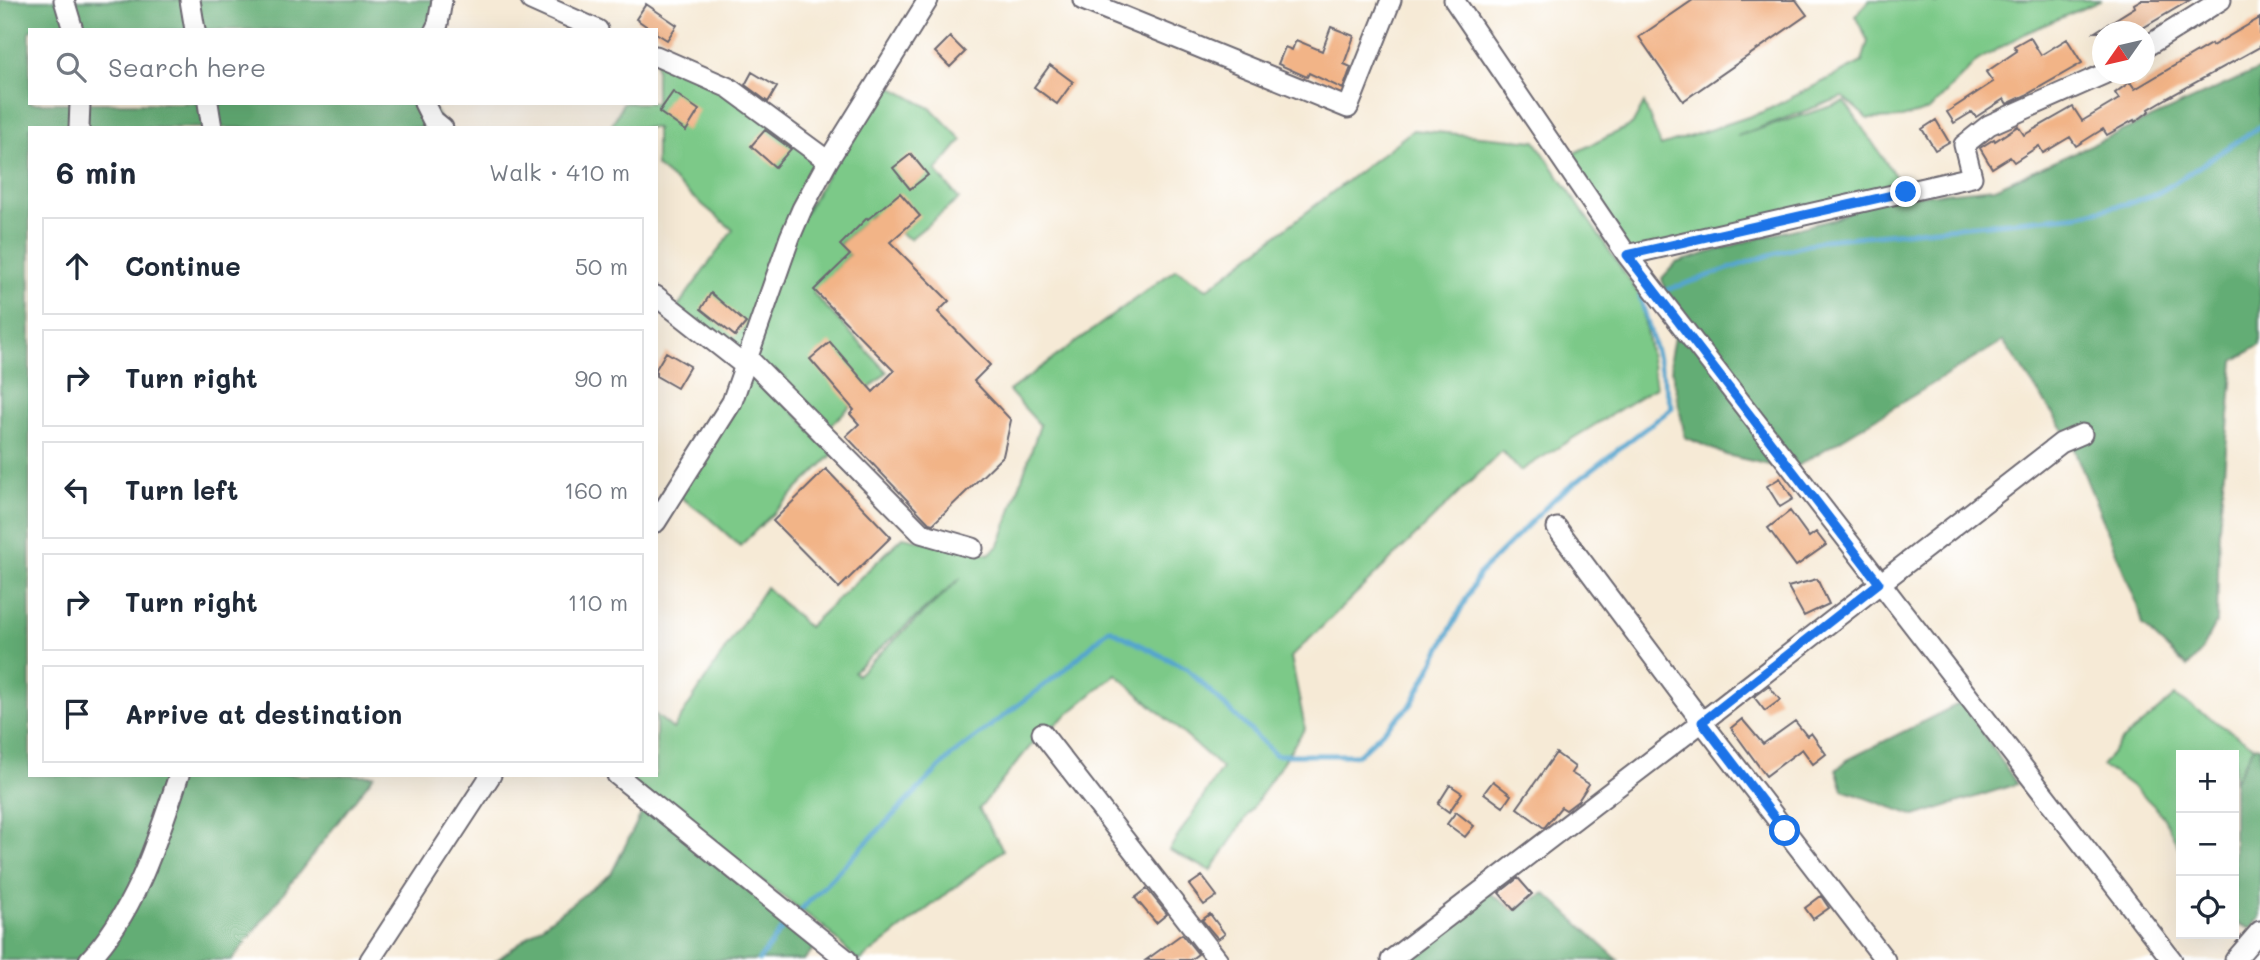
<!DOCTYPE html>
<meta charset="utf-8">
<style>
:root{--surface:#fff;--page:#f2f2f3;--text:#1f2937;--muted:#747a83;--line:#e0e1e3}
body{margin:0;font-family:Mali,sans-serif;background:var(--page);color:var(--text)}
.controls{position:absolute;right:21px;bottom:21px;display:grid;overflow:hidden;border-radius:0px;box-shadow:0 7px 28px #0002}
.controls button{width:63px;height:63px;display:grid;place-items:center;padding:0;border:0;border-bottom:2px solid var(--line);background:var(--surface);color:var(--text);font:35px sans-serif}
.compass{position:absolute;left:2092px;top:21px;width:63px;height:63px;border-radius:50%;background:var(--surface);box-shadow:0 7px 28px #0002;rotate:236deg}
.stop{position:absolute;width:21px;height:21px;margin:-16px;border:5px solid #1a73e8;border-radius:50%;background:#fff}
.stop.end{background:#1a73e8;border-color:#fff;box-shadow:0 2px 7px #0008}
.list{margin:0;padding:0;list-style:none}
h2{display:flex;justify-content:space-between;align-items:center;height:91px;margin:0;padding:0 28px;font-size:30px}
h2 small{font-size:23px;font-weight:400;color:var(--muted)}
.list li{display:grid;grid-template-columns:46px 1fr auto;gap:21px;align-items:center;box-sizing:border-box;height:98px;margin:0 14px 14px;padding:0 14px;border:2px solid var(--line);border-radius:0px}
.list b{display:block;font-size:26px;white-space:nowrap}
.list em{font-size:23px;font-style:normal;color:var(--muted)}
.icon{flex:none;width:38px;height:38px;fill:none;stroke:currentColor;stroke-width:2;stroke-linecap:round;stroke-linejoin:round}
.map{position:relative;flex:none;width:2260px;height:960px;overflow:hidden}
.search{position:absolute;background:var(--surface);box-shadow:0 7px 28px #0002;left:28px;top:28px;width:630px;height:77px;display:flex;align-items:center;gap:18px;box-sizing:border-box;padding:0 24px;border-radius:0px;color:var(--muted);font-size:26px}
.panel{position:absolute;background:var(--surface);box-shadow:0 7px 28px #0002;left:28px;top:126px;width:630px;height:651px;border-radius:0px}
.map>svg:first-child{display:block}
.green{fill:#7bc988;stroke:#4e7662;stroke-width:2;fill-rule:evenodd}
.forest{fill:#64ad74;stroke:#436858;stroke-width:2}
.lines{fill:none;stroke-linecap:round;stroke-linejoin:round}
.stream{stroke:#54a5ce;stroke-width:5}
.building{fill:#f2b487}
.minor-casing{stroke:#6c6871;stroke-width:23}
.minor{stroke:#fff;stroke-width:19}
.route{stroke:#1a73e8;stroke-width:9}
</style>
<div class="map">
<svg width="2260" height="960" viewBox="0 0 2260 960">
<rect width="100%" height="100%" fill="#fff"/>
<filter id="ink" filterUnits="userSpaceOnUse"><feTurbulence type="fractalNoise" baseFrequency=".0143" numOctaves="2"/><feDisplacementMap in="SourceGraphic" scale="14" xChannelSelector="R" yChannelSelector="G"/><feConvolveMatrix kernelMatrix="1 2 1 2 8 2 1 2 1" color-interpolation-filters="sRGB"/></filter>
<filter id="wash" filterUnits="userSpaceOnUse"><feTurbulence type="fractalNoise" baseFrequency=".00686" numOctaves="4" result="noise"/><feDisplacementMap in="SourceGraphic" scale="28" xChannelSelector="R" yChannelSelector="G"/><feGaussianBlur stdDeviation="1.57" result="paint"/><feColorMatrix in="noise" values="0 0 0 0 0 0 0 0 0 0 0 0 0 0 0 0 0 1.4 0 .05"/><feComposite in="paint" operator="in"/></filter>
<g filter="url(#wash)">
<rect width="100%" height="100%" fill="#f6ead6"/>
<path class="green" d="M1870 0H1933L1935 3 1948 0H2102L2028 32 1977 61 1929 110 1902 118 1868 119 1843 97 1737 136 1845 102 1906 192 1627 255 1562 159 1632 125 1644 103 1661 146 1763 112 1862 62 1868 41 1855 16Z
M656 56 729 88 823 157 804 216 879 80 932 109 962 140 936 171 959 199 910 239 872 215 840 244 850 255 813 293 887 372 822 433 748 358 671 316 733 230 656 166V128L611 127 623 103H656Z
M1413 130 1535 141 1640 296 1656 387 1520 471 1502 451 1291 657 1305 728 1211 871 1169 850 1222 768 1116 674 1033 743 979 809 1003 850 861 960H857L825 928 621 775H656V715L673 729 766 587 808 627 903 537 989 554 999 545 1002 538 1040 425 1009 391 1176 269 1207 289ZM961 578 857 675 854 671Z
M745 366 835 452 740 546 709 518 675 493Z
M2175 696 2254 746 2234 782V755H2181V852C2175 841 2170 828 2163 817 2148 796 2123 779 2102 766L2120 742Z"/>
<path class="forest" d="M0 0H442L433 30H30V103H432L443 128H30V775H374L232 960H0Z
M2260 69V345L2234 361 2219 528 2217 622 2201 652 2187 667 2142 625 2137 604 2070 439 2003 341 1791 470 1726 455 1685 437 1670 359 1674 337 1662 278 1676 263 1751 240 1835 219 1870 200 1995 188Z
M1962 702 2017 784 1915 816 1843 790 1836 770 1847 760Z
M2254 746 2260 747V918L2251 929 2234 922V782Z
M648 800 822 939 804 960H497L611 874Z
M1484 889 1514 910 1545 893 1618 960H1410L1412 944Z"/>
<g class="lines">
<path class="stream" d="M1661 292 1766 256 1824 240 2080 215 2133 202 2156 194 2173 184 2260 126
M759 960 781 930 951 756 1068 667 1109 629 1186 668 1276 755H1358L1411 705 1479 574 1556 497 1672 408 1640 296 1651 294"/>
</g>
<g id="blocks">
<path class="building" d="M1693 0H1796L1807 15 1683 101 1639 37Z
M2141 0H2190L2136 32H2095L2135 7 2134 4Z
M646 4 677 25 667 40 656 33V30H652L636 19Z
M2260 18V47L2169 97 2149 109 2150 111 2135 122 2134 120 2107 135 2103 129 2076 146 2070 137 2043 153 2039 146 2014 162 2010 157 1992 168 1980 148 1994 139 1995 141 2018 126 2024 135 2073 107 2082 121 2119 99 2115 93 2130 82 2135 89 2211 44 2212 46Z
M1331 27 1354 36 1344 64 1351 67 1343 89 1309 73 1307 77 1278 64 1285 47 1292 50 1296 40 1322 51Z
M950 37 965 52 950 67 935 52Z
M2030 37 2041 55 2067 39 2082 63 2026 95 2007 104 2004 99 1976 117 1972 112 1954 123 1947 112 1993 82 1986 72 2017 51 2014 46Z
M1050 65 1073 82 1057 104 1034 87Z
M752 72 777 87 768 102 745 85Z
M673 92 699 110 686 131 659 112Z
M1936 120 1949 142 1935 150 1922 129Z
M765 130 791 149 775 167 751 146Z
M911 154 928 175 910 189 893 168Z
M900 193 920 216 890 242 949 301 938 312 990 365 974 381 1011 420 1003 456 933 524 929 523 846 436 859 424 850 414 854 410 810 359 830 342 873 392 894 371 814 290 850 255 840 245 867 218 868 219Z
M711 293 746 323 735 336 701 309Z
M666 352 690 366 677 388 656 376V369Z
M826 469 891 537 839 588 773 521Z
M1780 478 1793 499 1780 507 1767 486Z
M1790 511 1809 537 1816 532 1826 545 1796 566 1768 528Z
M1817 579 1829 604 1804 616 1788 587Z
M1769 686 1780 700 1765 711 1754 697Z
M1742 719 1763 744 1795 721 1807 736 1811 733 1826 754 1813 764 1802 749 1766 776 1731 728Z
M1556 753 1575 767 1571 773 1589 784 1578 801 1566 810 1561 807 1544 828 1517 808Z
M1493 781 1511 795 1503 807 1484 793Z
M1450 785 1462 793 1449 812 1438 804Z
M1456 812 1474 826 1465 837 1447 824Z
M1202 876 1217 896 1204 905 1189 885Z
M1518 878 1532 894 1514 910 1499 893Z
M1147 889 1167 914 1156 923 1135 898Z
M1821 896 1829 908 1813 919 1805 908Z
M1210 914 1225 934 1218 939 1202 920Z
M1182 934 1198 954 1190 960H1146Z"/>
</g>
</g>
<g filter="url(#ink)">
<use href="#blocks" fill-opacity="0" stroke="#6c6871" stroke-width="2"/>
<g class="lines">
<defs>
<path id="minor" d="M64 0 73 30
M190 0 195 30
M531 0 598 30
M1083 0 1348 108 1391 0
M1454 0 1627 255 2172 960
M435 30 438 24 442 0
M2144 48 2221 0
M656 56 729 88 828 161
M208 103 212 128
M424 103 432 119 443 128
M79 128 80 103
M1627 255 1972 177 1964 145 1989 125 2104 74
M656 296 745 366
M748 358 921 533 973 548
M656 522 732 402 790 237 802 209 828 161 928 0
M1557 528 1702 722 1885 960
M1042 733 1218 960
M617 775 847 960
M89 960C137 909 157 840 179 775
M370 960 491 775
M1391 960 1702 722 2061 443 2082 434
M2235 960 2260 931"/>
</defs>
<use href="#minor" class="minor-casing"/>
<use href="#minor" class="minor"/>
</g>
</g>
<g class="lines" filter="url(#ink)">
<path class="route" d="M1785 831 1702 722 1879 583 1627 255 1906 192"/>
</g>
</svg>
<div class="controls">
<button>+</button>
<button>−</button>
<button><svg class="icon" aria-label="locate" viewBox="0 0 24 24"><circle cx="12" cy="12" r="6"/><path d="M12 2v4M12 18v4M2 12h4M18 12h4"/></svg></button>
</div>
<svg class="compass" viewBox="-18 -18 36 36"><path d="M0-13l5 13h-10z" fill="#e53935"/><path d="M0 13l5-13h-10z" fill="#747a83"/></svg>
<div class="stop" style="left:1785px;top:831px"></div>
<div class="stop end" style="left:1906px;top:192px"></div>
<div class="search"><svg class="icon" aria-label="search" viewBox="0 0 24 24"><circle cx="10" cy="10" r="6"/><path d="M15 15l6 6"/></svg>Search here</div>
<section class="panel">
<h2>6 min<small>Walk · 410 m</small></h2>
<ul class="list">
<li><svg class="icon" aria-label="ahead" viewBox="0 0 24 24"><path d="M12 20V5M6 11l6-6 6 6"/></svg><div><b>Continue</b></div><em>50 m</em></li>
<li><svg class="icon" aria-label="right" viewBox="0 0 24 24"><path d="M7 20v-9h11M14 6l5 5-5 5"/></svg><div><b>Turn right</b></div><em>90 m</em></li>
<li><svg class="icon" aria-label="left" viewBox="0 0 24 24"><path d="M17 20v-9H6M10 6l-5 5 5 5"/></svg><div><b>Turn left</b></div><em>160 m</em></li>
<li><svg class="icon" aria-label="right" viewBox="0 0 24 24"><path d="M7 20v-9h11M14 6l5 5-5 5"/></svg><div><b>Turn right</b></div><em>110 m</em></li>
<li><svg class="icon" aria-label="arrive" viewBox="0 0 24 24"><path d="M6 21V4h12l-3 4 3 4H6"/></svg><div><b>Arrive at destination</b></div></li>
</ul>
</section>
</div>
